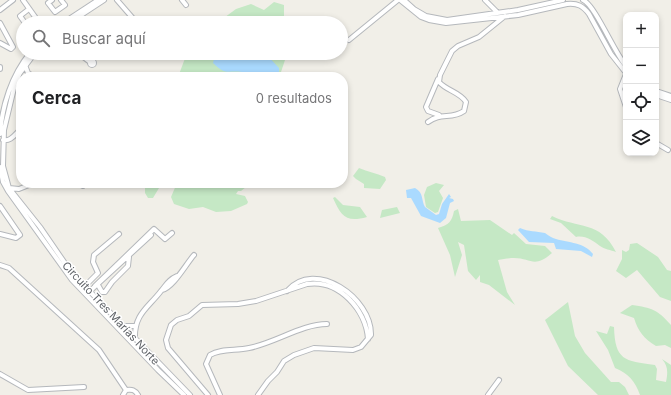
<!DOCTYPE html>
<html lang="es">
<meta charset="utf-8">
<style>
:root{--surface:#fff;--page:#f6f6f6;--text:#202124;--muted:#757577;--line:#e0e0e0}
body{margin:0;font-family:Inter,sans-serif;background:var(--page);color:var(--text)}
.controls{position:absolute;right:12px;top:12px;display:grid;overflow:hidden;border-radius:8px;box-shadow:0 2px 6px #0003}
.controls button{width:36px;height:36px;display:grid;place-items:center;padding:0;border:0;border-bottom:1px solid var(--line);background:var(--surface);color:var(--text);font:20px sans-serif}
.list{margin:0;padding:0;list-style:none}
h2{display:flex;justify-content:space-between;align-items:center;height:52px;margin:0;padding:0 16px;font-size:17px}
h2 small{font-size:13px;font-weight:400;color:var(--muted)}
.icon{flex:none;width:22px;height:22px;fill:none;stroke:currentColor;stroke-width:2;stroke-linecap:round;stroke-linejoin:round}
.map{position:relative;flex:none;width:671px;height:395px;overflow:hidden}
.search{position:absolute;background:var(--surface);box-shadow:0 2px 6px #0003;left:16px;top:16px;width:332px;height:44px;display:flex;align-items:center;gap:10px;box-sizing:border-box;padding:0 14px;border-radius:22px;color:var(--muted);font-size:15px}
.panel{position:absolute;background:var(--surface);box-shadow:0 2px 6px #0003;left:16px;top:72px;width:332px;height:116px;border-radius:16px}
.map>svg:first-child{display:block}
.green{fill:#c5e8c5}
.water{fill:#aadaff}
.lines{fill:none;stroke-linecap:round;stroke-linejoin:round}
.minor-casing{stroke:#b5b8bc;stroke-width:6}
.minor{stroke:#fff;stroke-width:4}
.labels{text-anchor:middle;dominant-baseline:central;stroke-width:3;stroke-linejoin:round;paint-order:stroke}
.street-label{font-size:11px;fill:#5f6368;stroke:#fff}
</style>
<div class="map">
<svg width="671" height="395" viewBox="0 0 671 395">
<rect width="100%" height="100%" fill="#f1efe8"/>
<path class="green" d="M274 2 284 5V23H217L236 9 251 4 264 10Z
M187 53H281L285 60 280 75 275 77H178Z
M359 168C368 172 376 173 385 177L386 180 380 189 364 188V184L356 179 353 176Z
M145 183H162L153 198H148L145 193Z
M177 183H210L215 186 234 188 224 183H240L246 187 241 191H238L236 194 245 196 248 202 247 204 231 211 216 212 203 207 189 209 174 204 171 197Z
M436 183 444 185 439 191 443 198 438 212 435 213 426 207 424 195 427 187Z
M335 197 343 205 360 207 367 217C346 223 341 216 333 198Z
M397 207 400 213 380 218 382 210Z
M458 209 461 221 490 220 512 235 514 233 526 244 545 246 552 253C534 269 531 258 514 258 509 258 503 259 498 260L507 292 515 305 489 285 480 282V275L476 280 468 271 464 245 458 242 462 255 455 277 450 255 438 228C449 225 452 221 454 211Z
M552 216C578 229 600 220 616 252 611 250 604 249 600 246 593 241 585 235 576 237L561 223 550 219Z
M637 243 658 257 667 270 671 271V301L660 297 637 270 626 278 616 271 622 259V250L626 252 629 250 630 244Z
M568 302 575 336 585 353 611 382H619L625 387 629 395H598L568 366 545 320Z
M632 305C652 308 657 309 671 325V348L665 345 656 346C644 339 638 331 634 318L620 313Z
M610 326 614 327C615 360 624 361 655 365L657 369 656 380 666 382C668 372 668 366 662 359L671 365V395H640C635 381 629 374 615 368L608 350 596 331 607 334Z"/>
<path class="water" d="M211 53H265L279 68V75C271 77 262 79 254 77 250 76 246 73 242 72 227 70 226 76 213 63L214 59Z
M415 188C424 193 421 200 425 207L436 215 439 214 442 204 449 194 451 197 449 198 453 199 454 201 450 203 446 218 440 223 421 216 411 198H407L406 190Z
M520 228C529 232 536 231 545 233 548 235 552 238 556 239 569 243 584 242 593 254L592 257 581 251 556 249 554 243 529 242 518 230Z"/>
<g class="lines">
<defs>
<path id="minor" d="M23 0 38 21 35 23
M52 0 48 3 55 12 65 5 61 0
M117 0 137 23
M182 0 186 5
M400 0 421 17 429 20 446 23 518 15 567 4C578 3 583 6 589 14L611 54 626 73
M404 0 414 9 426 16 447 20 518 10 563 0
M485 0 497 12
M583 0C595 5 614 52 626 66
M0 10 13 0
M0 23 13 47 11 49 0 43
M25 23 20 16 29 9
M63 23 98 0
M69 23 104 0
M349 40 398 0
M35 53 20 73 15 84 4 130 3 166 9 188 40 227 71 272 190 395
M78 53 90 62
M90 63a2 2 0 1 1 4 0a2 2 0 1 1-4 0Z
M25 65 28 73 35 77
M0 67V69
M626 74 620 89 626 107
M438 79 426 107 428 111 439 115
M15 84 21 83
M656 91 671 96
M656 95 671 100
M428 122C441 112 451 120 464 111L466 102C460 92 447 91 439 82L440 75 452 51 458 46 479 37 505 16
M0 134C2 105 12 75 30 53
M3 140C11 142 15 134 21 129
M656 143 668 150
M0 167 3 182 8 191 72 280 158 370 184 395
M77 183 83 186 85 183
M86 183H95
M9 188 19 189 34 183
M0 206 20 235 16 238 0 234
M0 265 9 268 99 350 126 390
M98 285 102 292H105L112 282 128 266 129 257
M95 286 154 229 165 239 172 233
M87 289V284L98 273 93 262 94 255 119 234
M162 290C173 288 186 264 194 255
M90 291 151 235
M123 326H135
M135 339C134 314 148 308 161 291 167 284 168 280 177 276
M0 374 28 390 84 387
M123 395 126 390C132 389 135 390 138 395
M208 395 168 348 166 340 171 325 177 320 189 316 202 305 238 304 256 301 307 284C339 279 366 310 368 339
M220 395 206 364 210 355C221 348 236 351 249 348 275 343 302 324 327 324
M258 395 268 381 277 372 284 361 294 355 314 348 353 350 361 347 371 335C372 298 315 258 287 291
M488 395 499 380"/>
</defs>
<use href="#minor" class="minor-casing"/>
<use href="#minor" class="minor"/>
</g>
<g class="labels">
<g class="street-label">
<text transform="translate(111 313) rotate(47)">Circuito Tres Marías Norte</text>
</g>
</g>
</svg>
<div class="controls">
<button>+</button>
<button>−</button>
<button><svg class="icon" aria-label="locate" viewBox="0 0 24 24"><circle cx="12" cy="12" r="6"/><path d="M12 2v4M12 18v4M2 12h4M18 12h4"/></svg></button>
<button><svg class="icon" aria-label="layers" viewBox="0 0 24 24"><path d="M12 4l9 5-9 5-9-5zM3 14l9 5 9-5"/></svg></button>
</div>
<div class="search"><svg class="icon" aria-label="search" viewBox="0 0 24 24"><circle cx="10" cy="10" r="6"/><path d="M15 15l6 6"/></svg>Buscar aquí</div>
<section class="panel">
<h2>Cerca<small>0 resultados</small></h2>
<ul class="list">
</ul>
</section>
</div>
